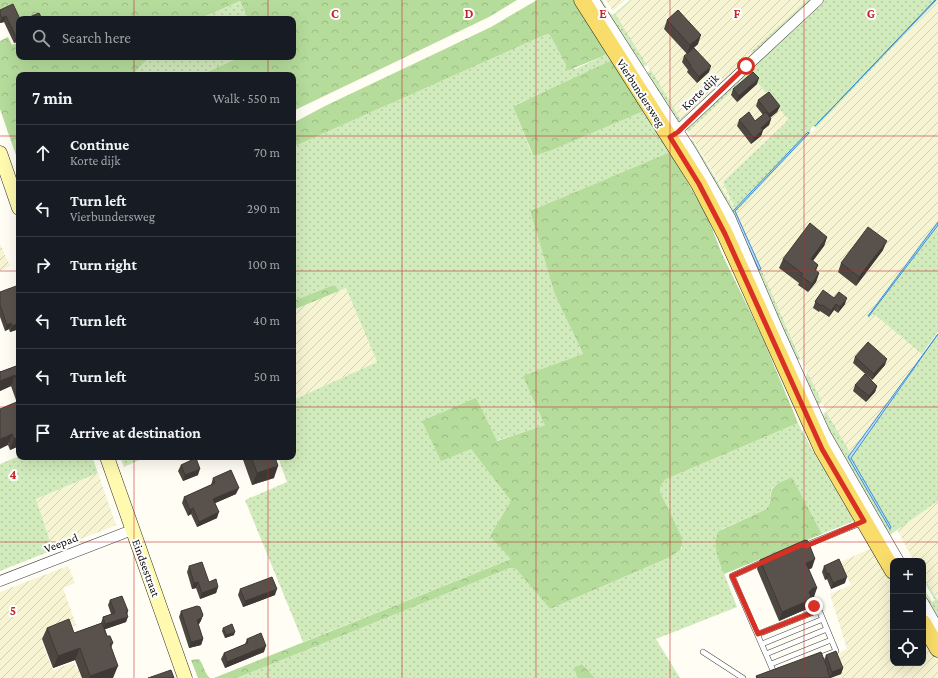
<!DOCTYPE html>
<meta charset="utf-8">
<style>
:root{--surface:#171b24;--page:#242831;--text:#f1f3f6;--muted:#9ea1a6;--line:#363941}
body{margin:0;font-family:"Crimson Pro",serif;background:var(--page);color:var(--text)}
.controls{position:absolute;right:12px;bottom:12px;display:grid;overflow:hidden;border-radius:8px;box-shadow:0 4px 16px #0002}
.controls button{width:36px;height:36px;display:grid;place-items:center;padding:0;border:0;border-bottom:1px solid var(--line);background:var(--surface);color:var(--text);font:20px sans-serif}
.stop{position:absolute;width:12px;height:12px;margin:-9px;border:3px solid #d93025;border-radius:50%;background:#fff}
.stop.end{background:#d93025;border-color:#fff;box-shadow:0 1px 4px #0008}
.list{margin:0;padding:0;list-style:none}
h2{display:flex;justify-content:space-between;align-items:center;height:52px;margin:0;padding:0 16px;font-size:17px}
h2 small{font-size:13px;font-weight:400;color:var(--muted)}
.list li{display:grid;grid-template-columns:26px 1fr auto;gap:12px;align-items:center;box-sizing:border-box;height:56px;padding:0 16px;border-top:1px solid var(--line)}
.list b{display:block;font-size:15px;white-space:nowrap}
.list p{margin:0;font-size:13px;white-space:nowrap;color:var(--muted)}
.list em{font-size:13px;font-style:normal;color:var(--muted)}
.icon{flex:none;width:22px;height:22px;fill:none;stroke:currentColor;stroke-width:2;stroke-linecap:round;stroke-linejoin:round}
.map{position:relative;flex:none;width:938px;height:678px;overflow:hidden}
.search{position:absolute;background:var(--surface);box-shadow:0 4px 16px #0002;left:16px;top:16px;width:280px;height:44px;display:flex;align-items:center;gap:10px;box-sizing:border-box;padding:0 14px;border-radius:8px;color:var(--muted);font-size:15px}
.panel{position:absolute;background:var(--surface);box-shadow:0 4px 16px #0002;left:16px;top:72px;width:280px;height:388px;border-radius:8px}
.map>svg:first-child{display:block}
.farmland{fill:url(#farmland-furrows);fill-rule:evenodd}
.grass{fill:url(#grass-dots);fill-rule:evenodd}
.forest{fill:url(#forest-crowns)}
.water{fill:url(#water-ripples);stroke:#3e8ece}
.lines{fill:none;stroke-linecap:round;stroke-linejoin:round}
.lane-casing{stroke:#434343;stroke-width:6}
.street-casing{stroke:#434343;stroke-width:11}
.secondary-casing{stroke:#323232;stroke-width:15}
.primary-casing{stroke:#212121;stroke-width:17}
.lane{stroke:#fff;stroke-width:5}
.street{stroke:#fff;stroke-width:10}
.secondary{stroke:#fffaaf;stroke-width:14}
.primary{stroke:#f9dd6a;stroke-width:16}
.wall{fill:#4d4741}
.shaded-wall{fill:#3e3935}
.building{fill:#59524c;stroke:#3e3935}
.route{stroke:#d93025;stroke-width:5}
.grid{fill:none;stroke:#c32626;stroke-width:1;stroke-opacity:0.55}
.labels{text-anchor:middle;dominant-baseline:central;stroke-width:4;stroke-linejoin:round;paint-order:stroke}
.street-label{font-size:12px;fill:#101010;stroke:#fff}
.grid-label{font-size:13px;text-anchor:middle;font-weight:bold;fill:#c32626;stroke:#fff;stroke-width:4;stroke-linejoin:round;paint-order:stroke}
</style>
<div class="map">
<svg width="938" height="678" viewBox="0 0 938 678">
<defs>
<pattern id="farmland-furrows" width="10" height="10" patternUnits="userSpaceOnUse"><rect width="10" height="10" fill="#f6f4d3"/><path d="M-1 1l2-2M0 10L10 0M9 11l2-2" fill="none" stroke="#d2d0b4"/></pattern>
<pattern id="grass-dots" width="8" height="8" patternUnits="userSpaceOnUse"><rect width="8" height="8" fill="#d2ebbc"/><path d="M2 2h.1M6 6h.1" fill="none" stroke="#b3c8a1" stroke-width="1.8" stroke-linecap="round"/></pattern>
<pattern id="forest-crowns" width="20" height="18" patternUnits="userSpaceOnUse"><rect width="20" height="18" fill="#b5dc9b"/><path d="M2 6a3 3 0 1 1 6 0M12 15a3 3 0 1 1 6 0" fill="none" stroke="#9bbc84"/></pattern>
<pattern id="water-ripples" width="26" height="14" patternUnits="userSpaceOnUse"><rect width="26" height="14" fill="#b8dcf7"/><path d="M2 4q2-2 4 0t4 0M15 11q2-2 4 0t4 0" fill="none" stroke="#9dbcd3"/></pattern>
</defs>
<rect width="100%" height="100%" fill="#fffdf4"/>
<path class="farmland" d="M606 0H625L613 11Z
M632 0H807L751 52 753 54 681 120 616 15Z
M938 1V220L867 316 871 317 874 313 922 354 851 454 819 398 735 213ZM844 304 837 313 834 310 829 317 813 308Z
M750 74 789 119 785 123 723 182 735 208 734 209 709 165 688 132Z
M0 244 10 266 0 271Z
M346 288 377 362 293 400V310Z
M98 473 116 525 53 550 36 499Z
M938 501V601L923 576V561H914L897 530Z
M872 548 893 583V663H923V634L938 659V678H822L817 664 847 649 830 594 851 585 841 562Z
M68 566 75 583 63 588 76 625 41 640 53 670 74 662 76 669H79L83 678H0V592Z"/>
<path class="grass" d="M597 0H602L609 12 613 15 630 0H632L616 15 647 65 641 68Z
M807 0H815L679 128 645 74 651 70 681 120 752 54 751 52Z
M821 0H935L892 46 936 0H938L816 128 813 126 810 130 811 133 736 212 801 360 794 359 689 144 692 139 734 209 735 208 723 182 785 123 788 119 750 74 688 132 685 128ZM808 132 809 133 735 211 761 269 759 270 733 214V211Z
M240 1 248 19H199Z
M547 34 550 35 566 65 575 69 601 57 608 53 612 60 564 84 515 105 514 109 532 154 577 139 644 111 670 152 530 211 555 295 583 354 545 425 471 449 511 501 491 536 511 559 303 642 245 500 287 482 278 457H293V400L377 362 346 288 339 291 336 286 333 285 293 301V147Z
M150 57H240L201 75H132Z
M938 220V222L870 312 869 316 938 225V332L922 354 874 314 869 318 867 316Z
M938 335V501L890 535 887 534 821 417 826 411 851 454 849 458 890 528H891L851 458Z
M807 372 822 402 816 408 805 384Z
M798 423 814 453 854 521 822 534 792 477C786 480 778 482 773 487 768 493 774 501 766 509L722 529 716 537V542L718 557 737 607 656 639 680 678H595L582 664 574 667 577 678H237L510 568 516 569 550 609 668 558 682 548V541L660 492V487L666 479Z
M19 456 92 457 98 473 36 499 53 550 0 571V464Z
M120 457H146L124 467Z
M923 576 938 601V622L923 596V587L932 602 935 600 923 580Z"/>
<path class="forest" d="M0 0H517L489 17 293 111V75H201L240 57H293V19H248L240 1 199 19H19L0 11Z
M537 0H575L608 53 601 57 569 70 566 69V65L550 35 547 34 293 147V123L325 106 491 27Z
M8 37 12 45 19 42V57H150L132 75H19V164L0 109V41Z
M612 60 644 111 554 149 537 155H533L514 109V106Z
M670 152 707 216 722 254 761 334 798 423 666 479 660 487V492L682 538V545L680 550 668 558 550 609 516 569 510 568 237 678H214L511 559 490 536 511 501 471 449 441 461 422 421 476 398 497 441 545 425 523 376 583 354 555 295 530 211Z
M333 285 336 286 339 291 293 310V301Z
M792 477 822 534 724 574C719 561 711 543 719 531L766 509C774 501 768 493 774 487 778 482 786 480 792 477Z
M199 659C204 665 204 673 210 678H198L191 660Z
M582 664 595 678H577L574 667Z"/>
<path class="water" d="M935 0H936L815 126Z
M808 132 809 133 735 211 761 269 759 270 733 214V211Z
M938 222V225L869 316H868Z
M938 334 851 458 891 527 890 529 848 457Z"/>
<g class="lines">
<defs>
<path id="lane" d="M804 546 863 522
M765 561 732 576 775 675 777 674
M811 601 814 607 819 610 836 651 818 658
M758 634 819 610
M762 644 823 619
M703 652 743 678
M766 654 827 629
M771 664 831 640"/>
<path id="street" d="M594 0 692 152 730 217 777 327 825 433 899 561
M673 135 818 0
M0 581 132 530
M923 602 938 628"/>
<path id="secondary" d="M0 153 19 208
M107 457 185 678"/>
<path id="primary" d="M582 0 699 184 725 234 822 449 893 571
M923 623 938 649"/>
</defs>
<use href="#lane" class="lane-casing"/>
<use href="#street" class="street-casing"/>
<use href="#secondary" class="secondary-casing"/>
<use href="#primary" class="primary-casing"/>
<use href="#lane" class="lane"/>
<use href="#street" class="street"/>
<use href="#secondary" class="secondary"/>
<use href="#primary" class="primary"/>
</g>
<path class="wall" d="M0 10 19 19V41L14 43 4 22 0 23Z
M667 20 698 44 687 54 664 29Z
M684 56 709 72 697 83 687 72 688 70 682 62Z
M757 84 737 102 731 95 733 89Z
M758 100 780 106 777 112 770 118 771 119 769 125 763 130 761 136 751 144 737 126 739 120 755 121 763 115 756 106Z
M827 237 824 246 813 261 818 265 816 271 819 273 816 282 808 292 798 285 799 283 779 268 783 259Z
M883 250 856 286 838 272 841 263Z
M0 292 19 329 10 332 9 329 5 331 0 317Z
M834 298 845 304 838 313 834 310 829 317 820 311 819 312 813 308 816 300Z
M855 357 885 365 872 380 853 363Z
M19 365V446L10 450 8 445 18 402 16 400 11 386 0 391V371V372Z
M855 385 877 386 875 392 866 402 853 391Z
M242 457H275L274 478 252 485Z
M181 465 198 475 183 481 178 471Z
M213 478 236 494 215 503 217 518 197 527 191 514 188 516 182 503 184 497 211 485Z
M760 560 812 568 809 569 814 597H811L809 608 779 621 757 569Z
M189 566 209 582 218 587 216 593 200 599 196 588 192 589 187 572Z
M824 566 845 583 831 589 827 579 825 580 822 572Z
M240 589 275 595 243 607 238 595Z
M110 600 128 611 126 622 105 629 107 636 113 643 111 648 113 678H82L75 660 53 668 42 639 47 628 74 633 101 623 103 617 111 614 108 605Z
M181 611 203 615 201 621 199 624H198L203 639 201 645 189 648 179 617Z
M223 628 234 635 225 638 222 631Z
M247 639 264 652 225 668 221 659 224 653 245 644Z
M826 655 843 668 841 674 830 678H756V676L824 661Z"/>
<path class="shaded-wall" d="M6 16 4 22 0 23 2 18Z
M701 35 698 44 687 54 690 45Z
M19 36V41L14 43 16 37Z
M711 66 709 72 697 83 699 77Z
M759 78 757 84 737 102 739 96Z
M780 106 777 112 767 120 769 114Z
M771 119 769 125 763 130 761 136 751 144 754 138 761 128Z
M827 237 824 246 807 268 811 259Z
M887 241 883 250 856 286 859 277Z
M819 273 816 282 808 292 812 284Z
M847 298 845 304 838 313 840 307Z
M836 304 834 310 829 317 831 311Z
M11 323 9 329 5 331 7 325Z
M19 323V329L10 332 12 326Z
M887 359 885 365 872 380 874 374Z
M15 375 11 386 0 391V381Z
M877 386 875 392 866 402 869 396Z
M12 434 8 445 0 449V439Z
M19 437V446L10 450 14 439Z
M278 466 274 478 252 485 257 473Z
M200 469 198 475 183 481 185 475Z
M239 488 236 494 211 505 213 499Z
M193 508 191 514 188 516 190 510Z
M219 512 217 518 197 527 199 522Z
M815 559 812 568 803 572 806 563Z
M829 573 827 579 825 580 827 574Z
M847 577 845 583 831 589 833 583Z
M198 582 196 588 192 589 194 583Z
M218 587 216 593 200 599 202 593Z
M813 588H817L814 597H810L809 592Z
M277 589 275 595 243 607 245 601Z
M812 599 809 608 779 621 782 612Z
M203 615 199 624 195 626 197 620Z
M128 617 126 622 103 630 105 624Z
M235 632 234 635 225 638 226 635Z
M203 639 201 645 189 648 191 642Z
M266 646 264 652 225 668 227 662Z
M80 648 75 660 53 668 58 656Z
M118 666 113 678H89L90 676Z
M843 668 841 674 830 678 832 672Z"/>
<path class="building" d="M13 4 20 19H19V36L16 37 6 16 2 18 0 14V10Z
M678 10 701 35 690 45 667 20Z
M39 13 42 19H25Z
M694 48 711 66 699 77 690 66 691 65 684 56Z
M753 72 759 78 739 96 733 89Z
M769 92 780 106 769 114 758 100Z
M749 112 755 121 766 112 771 119 761 128 763 130 754 138 739 120Z
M810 223 827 237 811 259 818 265 815 270 819 273 812 284 801 276 803 274 783 259Z
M868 227 887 241 859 277 841 263Z
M19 285V301H18L19 304V323L12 326 11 323 7 325 0 305V292Z
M823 290 834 298 839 292 847 298 840 307 836 304 831 311 823 305 822 306 815 302 816 300Z
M868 342 887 359 874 374 855 357Z
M19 365V387L15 375 0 381V371V372Z
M865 374 877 386 869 396 855 385Z
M19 401V437L14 439 12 434 0 439V409Z
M251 457H275L278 466 257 473Z
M196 458 200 469 185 475 181 465Z
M231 470 239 488 213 499 219 512 199 522 193 508 190 510 184 497 215 483 213 478Z
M805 540 808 541 815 559 806 563 817 588H813L809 592 812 599 782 612 760 560Z
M839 559 847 577 833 583 829 573 827 574 824 566Z
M202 562 209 582 216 579 218 587 202 593 198 582 194 583 189 566Z
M272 577 277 589 245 601 240 589Z
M122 596 128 611 126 612 128 617 105 624 103 617 115 613 110 600Z
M197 606 200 607 203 615 201 618 197 620 203 639 191 642 181 611Z
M69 619 74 633 102 623 107 636H110L113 643 110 644 118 666 90 676 80 648 58 656 47 628Z
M232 624 235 632 226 635 223 628Z
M261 633 266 646 227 662 224 653 248 643 247 639Z
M836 651 843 668 832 672 826 655Z
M821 652 827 667 829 669H827L830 678H757L756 676Z
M171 670 174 678H148Z"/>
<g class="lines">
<path class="route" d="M746 66 678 132 670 137 699 184 725 234 822 449 864 521 806 546 801 545 732 576 758 634 819 610 814 606"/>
</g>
<path class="grid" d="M134 0V19M268 0V19M402 0V678M536 0V678M670 0V678M804 0V678M134 57V75M268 57V75M0 136H19M293 136H938M0 271H19M293 271H938M0 407H19M293 407H938M134 457V678M268 457V678M0 542H938"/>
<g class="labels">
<g class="street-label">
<text transform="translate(700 92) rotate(-44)">Korte dijk</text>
<text transform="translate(641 93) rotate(57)">Vierbundersweg</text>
<text transform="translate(61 543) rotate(-21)">Veepad</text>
<text transform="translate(146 568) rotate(70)">Eindsestraat</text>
</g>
</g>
<g class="grid-label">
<text x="335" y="18">C</text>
<text x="469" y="18">D</text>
<text x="603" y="18">E</text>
<text x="737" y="18">F</text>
<text x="871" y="18">G</text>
<text x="13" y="479">4</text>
<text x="13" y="615">5</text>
</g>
</svg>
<div class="controls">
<button>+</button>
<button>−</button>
<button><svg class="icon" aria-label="locate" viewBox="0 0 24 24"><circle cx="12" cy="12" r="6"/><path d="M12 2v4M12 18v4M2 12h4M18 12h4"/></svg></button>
</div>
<div class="stop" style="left:746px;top:66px"></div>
<div class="stop end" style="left:814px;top:606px"></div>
<div class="search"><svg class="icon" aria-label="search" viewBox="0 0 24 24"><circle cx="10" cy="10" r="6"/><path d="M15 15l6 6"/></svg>Search here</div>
<section class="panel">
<h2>7 min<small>Walk · 550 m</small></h2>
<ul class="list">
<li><svg class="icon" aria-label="ahead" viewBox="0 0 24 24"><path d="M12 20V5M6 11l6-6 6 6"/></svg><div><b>Continue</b><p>Korte dijk</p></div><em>70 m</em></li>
<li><svg class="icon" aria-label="left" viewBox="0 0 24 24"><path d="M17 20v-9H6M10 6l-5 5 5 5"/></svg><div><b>Turn left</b><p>Vierbundersweg</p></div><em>290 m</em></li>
<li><svg class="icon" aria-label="right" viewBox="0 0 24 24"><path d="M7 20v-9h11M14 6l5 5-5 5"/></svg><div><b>Turn right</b></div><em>100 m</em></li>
<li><svg class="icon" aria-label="left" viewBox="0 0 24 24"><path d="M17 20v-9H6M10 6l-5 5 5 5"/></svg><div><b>Turn left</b></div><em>40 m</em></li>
<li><svg class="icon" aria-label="left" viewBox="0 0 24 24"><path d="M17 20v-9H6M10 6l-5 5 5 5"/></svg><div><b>Turn left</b></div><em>50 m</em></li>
<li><svg class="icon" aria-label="arrive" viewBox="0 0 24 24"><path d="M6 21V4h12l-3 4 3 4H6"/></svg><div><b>Arrive at destination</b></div></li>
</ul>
</section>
</div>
